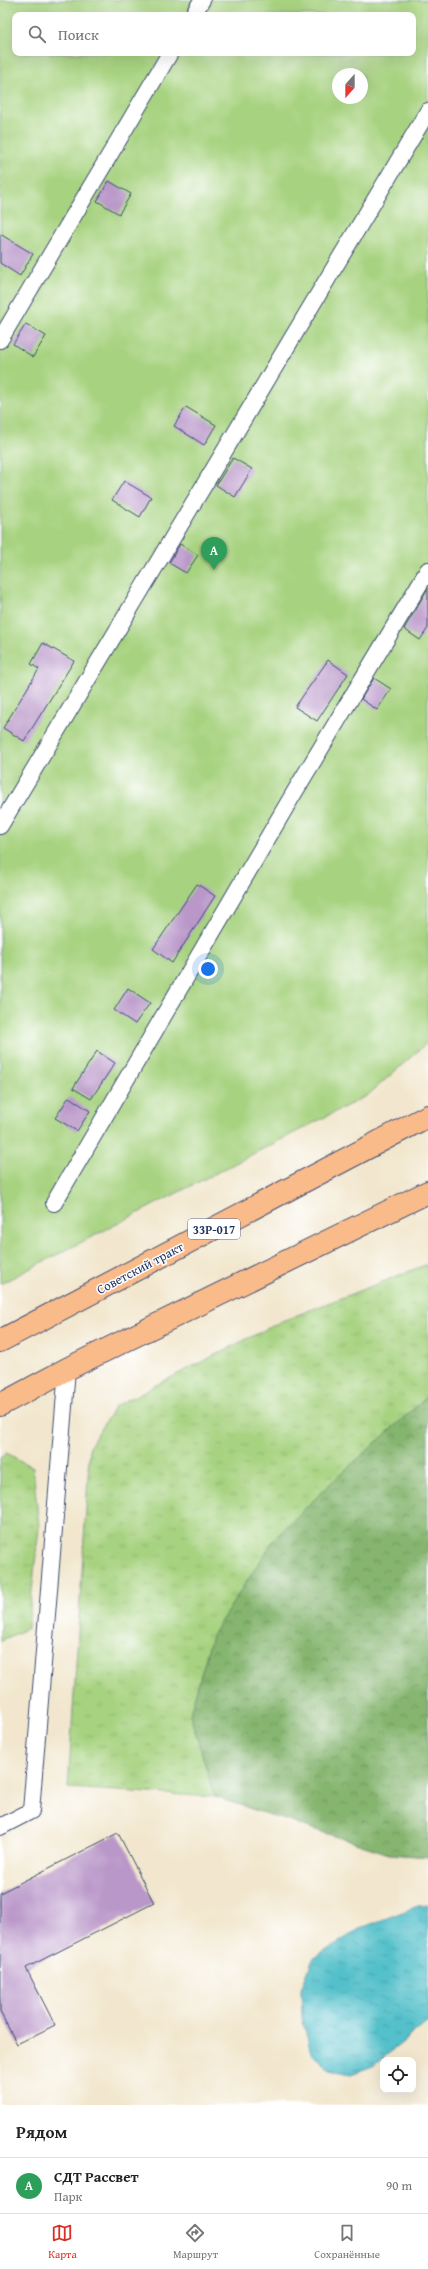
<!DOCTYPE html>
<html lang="ru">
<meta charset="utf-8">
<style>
:root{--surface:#fff;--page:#f6f6f6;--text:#222;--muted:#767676;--line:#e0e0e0;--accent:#d93025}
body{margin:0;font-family:"Gentium Book Plus",serif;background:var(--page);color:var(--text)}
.controls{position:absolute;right:12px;bottom:12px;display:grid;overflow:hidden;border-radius:8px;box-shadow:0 4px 16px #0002}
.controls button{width:36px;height:36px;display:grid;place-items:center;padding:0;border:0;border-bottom:1px solid var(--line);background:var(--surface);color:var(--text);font:20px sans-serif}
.compass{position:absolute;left:332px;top:68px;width:36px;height:36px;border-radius:50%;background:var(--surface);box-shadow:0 4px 16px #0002;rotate:201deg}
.you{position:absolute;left:208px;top:969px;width:14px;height:14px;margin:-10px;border:3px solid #fff;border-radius:50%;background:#1a73e8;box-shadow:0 0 0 6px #1a73e833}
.badge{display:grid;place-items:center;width:26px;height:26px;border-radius:50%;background:var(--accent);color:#fff;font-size:13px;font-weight:700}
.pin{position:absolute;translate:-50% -33px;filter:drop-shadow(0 1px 2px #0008)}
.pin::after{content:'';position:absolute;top:21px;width:14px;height:12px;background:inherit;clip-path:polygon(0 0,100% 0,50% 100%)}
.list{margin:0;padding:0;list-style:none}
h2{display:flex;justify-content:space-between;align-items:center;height:52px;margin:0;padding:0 16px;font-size:17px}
h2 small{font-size:13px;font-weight:400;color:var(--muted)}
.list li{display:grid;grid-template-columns:26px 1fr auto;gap:12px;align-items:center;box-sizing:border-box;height:56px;padding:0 16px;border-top:1px solid var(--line)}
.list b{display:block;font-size:15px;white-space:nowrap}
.list p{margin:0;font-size:13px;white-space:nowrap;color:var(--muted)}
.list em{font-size:13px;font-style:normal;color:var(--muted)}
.icon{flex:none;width:22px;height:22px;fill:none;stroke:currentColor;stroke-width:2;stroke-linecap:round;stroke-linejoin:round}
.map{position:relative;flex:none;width:428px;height:2105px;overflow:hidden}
.search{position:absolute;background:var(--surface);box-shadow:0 4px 16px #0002;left:12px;right:12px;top:12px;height:44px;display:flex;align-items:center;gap:10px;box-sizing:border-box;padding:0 14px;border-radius:8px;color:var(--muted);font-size:15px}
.sheet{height:108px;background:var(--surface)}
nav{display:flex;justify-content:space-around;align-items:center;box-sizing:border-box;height:56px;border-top:1px solid var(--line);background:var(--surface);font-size:11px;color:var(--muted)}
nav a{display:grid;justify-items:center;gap:2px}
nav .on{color:var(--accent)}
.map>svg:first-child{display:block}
.grass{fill:url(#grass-tufts);stroke:#61816f}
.forest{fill:url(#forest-crowns);stroke:#507266}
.garden{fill:#a7d380;stroke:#61816f;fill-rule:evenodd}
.water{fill:url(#water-ripples);stroke:#367894}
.building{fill:#b997c9}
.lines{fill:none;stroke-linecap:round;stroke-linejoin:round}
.service-casing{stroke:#3b4b6f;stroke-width:18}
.trunk-casing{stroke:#3b4b6f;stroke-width:24}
.service{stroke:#fff;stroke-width:16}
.trunk{stroke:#fabb8b;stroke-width:22}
.labels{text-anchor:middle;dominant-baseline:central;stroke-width:3;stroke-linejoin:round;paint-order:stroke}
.shield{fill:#fff;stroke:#5f6d8e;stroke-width:1}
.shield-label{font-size:12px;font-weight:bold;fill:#1b2f5e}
.street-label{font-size:13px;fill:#1b2f5e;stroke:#fff}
</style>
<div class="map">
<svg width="428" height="2105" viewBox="0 0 428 2105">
<defs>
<pattern id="grass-tufts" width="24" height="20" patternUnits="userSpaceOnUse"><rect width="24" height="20" fill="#a7d380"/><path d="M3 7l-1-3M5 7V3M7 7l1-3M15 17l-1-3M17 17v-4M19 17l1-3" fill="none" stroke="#8fb571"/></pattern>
<pattern id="forest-crowns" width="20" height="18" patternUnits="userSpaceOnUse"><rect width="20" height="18" fill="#85b56e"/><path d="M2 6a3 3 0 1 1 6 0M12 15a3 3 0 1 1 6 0" fill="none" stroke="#6c945e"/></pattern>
<pattern id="water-ripples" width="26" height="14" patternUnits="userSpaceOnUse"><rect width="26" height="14" fill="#52c0ca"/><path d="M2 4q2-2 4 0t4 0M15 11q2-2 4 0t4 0" fill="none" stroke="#439ca7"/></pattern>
</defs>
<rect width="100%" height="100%" fill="#fff"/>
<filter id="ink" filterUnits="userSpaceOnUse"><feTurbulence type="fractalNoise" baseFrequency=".025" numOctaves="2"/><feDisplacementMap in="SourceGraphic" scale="8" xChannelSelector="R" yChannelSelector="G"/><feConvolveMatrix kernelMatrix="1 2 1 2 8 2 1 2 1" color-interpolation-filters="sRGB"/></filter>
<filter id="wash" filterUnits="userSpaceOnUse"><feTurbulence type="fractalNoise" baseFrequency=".012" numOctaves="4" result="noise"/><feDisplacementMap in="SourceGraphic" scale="16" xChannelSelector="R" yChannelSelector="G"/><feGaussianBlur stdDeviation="0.9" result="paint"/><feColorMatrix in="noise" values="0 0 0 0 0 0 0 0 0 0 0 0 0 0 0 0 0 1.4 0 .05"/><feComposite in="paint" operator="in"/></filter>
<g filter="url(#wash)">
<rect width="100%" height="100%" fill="#f2e7ce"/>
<path class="grass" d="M428 1264V1396L333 1482 275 1538 190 1714 215 1797 68 1788 90 1446 115 1406 282 1321Z
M7 1453 33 1468 39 1527 28 1628 0 1641V1458Z"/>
<path class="forest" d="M428 1396V1857L389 1854 215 1797 190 1714 212 1635 275 1538 332 1482Z"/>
<path class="garden" d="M0 0H428V1042L368 1095 0 1284ZM15 15H413V53H15ZM338 74H362V98H338Z"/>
<path class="water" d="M428 1905V2022L373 2066 351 2074 330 2070 311 2053 302 2017 301 1989 313 1959 361 1928 418 1906Z"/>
<g id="blocks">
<path class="building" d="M109 181 131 194 119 214 97 201Z
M0 234 33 254 20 276 0 263Z
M26 324 46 336 33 357 13 344Z
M186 407 216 425 204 445 174 426Z
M233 458 252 469 235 497 216 485Z
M124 481 151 497 140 517 112 500Z
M180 544 198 555 186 573 169 563Z
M428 588V628L420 640 404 629Z
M43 643 74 661 24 741 3 728 39 669 31 664Z
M328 660 348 674 317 721 295 707Z
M374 678 391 689 377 710 361 699Z
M197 884 215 896 172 963 153 949Z
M128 988 150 1003 135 1024 114 1010Z
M97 1051 115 1063 91 1099 73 1088Z
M69 1097 90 1111 77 1131 55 1118Z
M118 1833 154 1903 26 1968 55 2025 17 2044 0 2012V1893Z"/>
</g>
</g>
<g filter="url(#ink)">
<use href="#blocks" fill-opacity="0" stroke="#3b4b6f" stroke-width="1"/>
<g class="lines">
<defs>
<path id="service" d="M193 15 202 0
M0 340 170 53
M0 826 428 111
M54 1203 294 793 428 570
M0 1827 31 1811 67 1369"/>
<path id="trunk" d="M0 1341 428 1116
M0 1405 67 1369 428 1192"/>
</defs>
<use href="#service" class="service-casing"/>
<use href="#trunk" class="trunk-casing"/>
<use href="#service" class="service"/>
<use href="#trunk" class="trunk"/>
</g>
</g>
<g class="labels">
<rect class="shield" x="188" y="1219" width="52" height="20" rx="3"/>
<g class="shield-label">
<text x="214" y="1229">33Р-017</text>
</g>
<g class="street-label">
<text transform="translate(140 1268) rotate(-28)">Советский тракт</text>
</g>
</g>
</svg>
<div class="controls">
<button><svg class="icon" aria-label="locate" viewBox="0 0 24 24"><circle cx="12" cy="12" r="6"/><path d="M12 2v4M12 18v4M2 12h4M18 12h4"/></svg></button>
</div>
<svg class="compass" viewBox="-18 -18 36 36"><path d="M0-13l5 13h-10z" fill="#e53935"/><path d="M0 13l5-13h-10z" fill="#767676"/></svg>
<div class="you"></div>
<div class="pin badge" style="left:214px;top:570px;background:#2e9e5b">A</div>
<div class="search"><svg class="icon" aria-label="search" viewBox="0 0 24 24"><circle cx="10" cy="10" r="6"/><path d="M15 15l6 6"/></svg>Поиск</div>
</div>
<section class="sheet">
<h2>Рядом<small></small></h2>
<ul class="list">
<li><span class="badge" style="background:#2e9e5b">A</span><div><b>СДТ Рассвет</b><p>Парк</p></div><em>90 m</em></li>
</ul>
</section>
<nav>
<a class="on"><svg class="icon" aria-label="map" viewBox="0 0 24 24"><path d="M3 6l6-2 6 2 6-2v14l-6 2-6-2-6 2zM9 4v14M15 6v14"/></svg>Карта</a>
<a><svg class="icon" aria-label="directions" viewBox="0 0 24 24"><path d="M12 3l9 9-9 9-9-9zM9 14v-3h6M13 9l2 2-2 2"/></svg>Маршрут</a>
<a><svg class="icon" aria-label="saved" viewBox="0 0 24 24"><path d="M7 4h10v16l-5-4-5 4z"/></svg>Сохранённые</a>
</nav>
